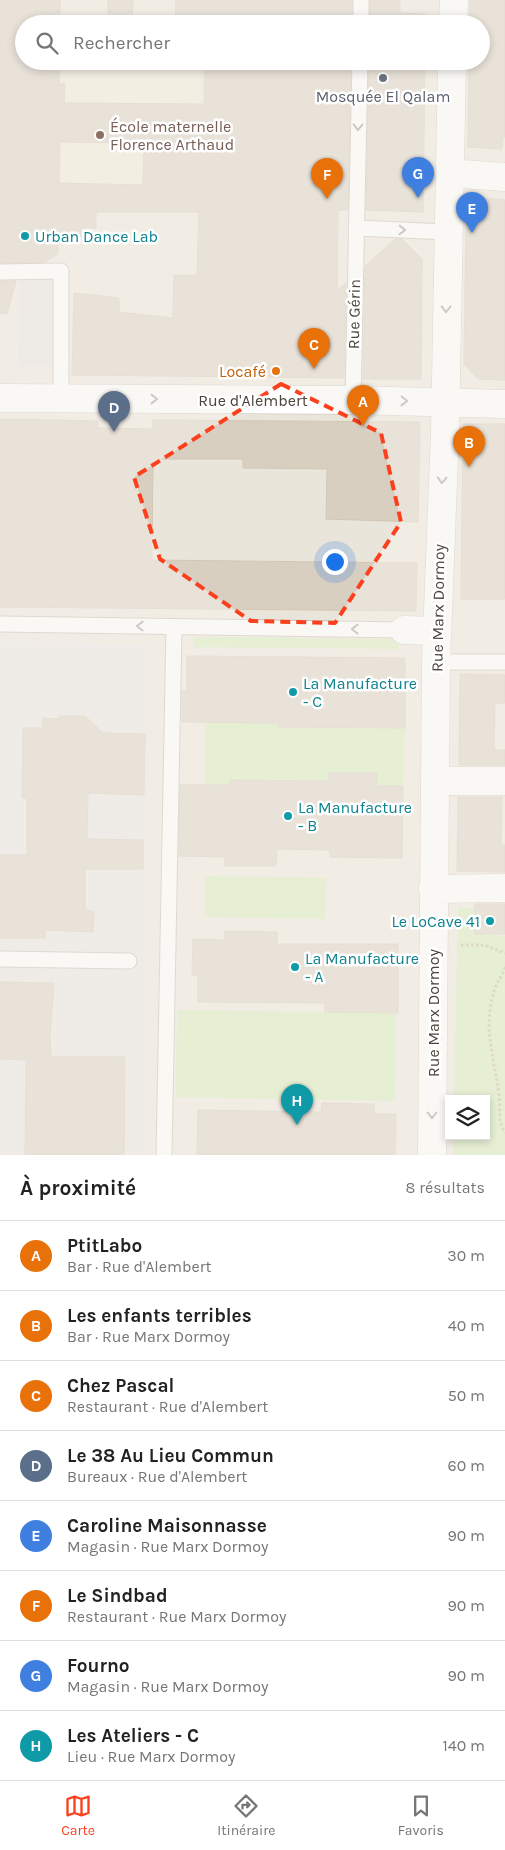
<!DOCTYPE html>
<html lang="fr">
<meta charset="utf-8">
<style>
:root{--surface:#fff;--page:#f2f2f2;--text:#222;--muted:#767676;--line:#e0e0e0;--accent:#fc3f1d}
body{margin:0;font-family:Karla,sans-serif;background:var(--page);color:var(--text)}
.controls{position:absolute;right:15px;bottom:15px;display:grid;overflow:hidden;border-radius:0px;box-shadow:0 2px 8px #0003}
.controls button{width:45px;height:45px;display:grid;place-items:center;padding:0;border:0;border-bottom:1px solid var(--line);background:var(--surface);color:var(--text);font:25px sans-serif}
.you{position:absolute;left:334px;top:561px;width:18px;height:18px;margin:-12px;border:4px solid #fff;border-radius:50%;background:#1a73e8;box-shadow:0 0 0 8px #1a73e833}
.badge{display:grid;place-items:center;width:32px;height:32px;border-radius:50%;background:var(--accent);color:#fff;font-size:16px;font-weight:700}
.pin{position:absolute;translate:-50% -41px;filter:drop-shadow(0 1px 2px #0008)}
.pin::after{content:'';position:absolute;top:26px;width:18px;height:15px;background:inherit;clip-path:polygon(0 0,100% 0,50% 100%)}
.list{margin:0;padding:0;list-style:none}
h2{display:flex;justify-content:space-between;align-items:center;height:65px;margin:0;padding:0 20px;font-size:21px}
h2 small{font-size:16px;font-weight:400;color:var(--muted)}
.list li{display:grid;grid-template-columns:32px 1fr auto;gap:15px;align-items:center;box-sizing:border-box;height:70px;padding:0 20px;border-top:1px solid var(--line)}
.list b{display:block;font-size:19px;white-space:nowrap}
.list p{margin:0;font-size:16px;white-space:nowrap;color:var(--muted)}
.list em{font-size:16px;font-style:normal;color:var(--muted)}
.icon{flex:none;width:28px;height:28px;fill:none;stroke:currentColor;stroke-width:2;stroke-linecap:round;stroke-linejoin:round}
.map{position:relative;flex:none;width:505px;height:1155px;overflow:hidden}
.search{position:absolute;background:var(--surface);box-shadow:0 2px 8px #0003;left:15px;right:15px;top:15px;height:55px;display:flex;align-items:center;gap:12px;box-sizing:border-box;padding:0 18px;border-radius:28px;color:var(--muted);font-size:19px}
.sheet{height:625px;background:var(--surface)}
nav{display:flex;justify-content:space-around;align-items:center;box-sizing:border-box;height:70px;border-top:1px solid var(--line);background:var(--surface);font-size:14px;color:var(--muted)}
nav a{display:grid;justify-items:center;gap:2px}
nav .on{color:var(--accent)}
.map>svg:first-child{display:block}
.residential{fill:#eae5da;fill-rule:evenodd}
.industrial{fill:#e6e2dd}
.education{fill:#efe8d6}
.green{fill:#d2eab5}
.parking{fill:#e5e3e0}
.building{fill:#d8cfc1;stroke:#d3c7b4;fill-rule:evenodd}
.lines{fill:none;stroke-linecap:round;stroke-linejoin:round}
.lane-casing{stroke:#c2bbae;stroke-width:17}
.street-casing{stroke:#c2bbae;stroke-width:29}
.path{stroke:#c4b79f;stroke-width:3;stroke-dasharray:2.5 2.5;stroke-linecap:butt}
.lane{stroke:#fff;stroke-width:15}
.street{stroke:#fff;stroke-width:28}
.oneway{stroke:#9c9892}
.marked{fill:none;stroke:#fc3f1d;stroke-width:4;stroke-dasharray:10 6;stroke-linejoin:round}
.worship-dot{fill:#6b7280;stroke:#fff;stroke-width:2}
.education-dot{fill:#8d6e63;stroke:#fff;stroke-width:2}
.culture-dot{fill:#0f9aa8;stroke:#fff;stroke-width:2}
.food-dot{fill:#e8710a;stroke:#fff;stroke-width:2}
.labels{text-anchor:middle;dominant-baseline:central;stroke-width:5;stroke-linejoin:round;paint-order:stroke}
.worship-label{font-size:16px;fill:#5b616d;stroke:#fff}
.education-label{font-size:16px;fill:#785e54;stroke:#fff;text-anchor:start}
.culture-label{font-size:16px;fill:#0d838f;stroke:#fff;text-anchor:start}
.street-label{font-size:16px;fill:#4b4439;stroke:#fff}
.food-label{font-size:16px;fill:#c56008;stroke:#fff;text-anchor:end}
</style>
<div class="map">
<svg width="505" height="1155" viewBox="0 0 505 1155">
<rect width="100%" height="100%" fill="#f6f3ec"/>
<path class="residential" d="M0 0H505V1155H0ZM24 24H481V61H24ZM449 1099H486V1136H449Z"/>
<path class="industrial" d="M0 641 147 644 144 1155H0Z"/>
<path class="education" d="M60 61H200L199 185 59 184 0 127 59 95Z"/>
<path class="green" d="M194 637 399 639V649L194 647Z
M205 723H277L278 727 405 728 403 786H377V773H329V781L230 780V785H205Z
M205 876 326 878 325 919 205 917Z
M458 908H475V933L505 936V1155H453L454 1136H486V1099H454Z
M177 1010 396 1013 395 1101 176 1097Z"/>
<path class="parking" d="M19 280 56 281 54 366H18Z"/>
<path class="building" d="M0 0H60V24H24V61H60L59 84H65L64 103 204 104 205 61H351L348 210H338L337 291 346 283 344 378 72 375 74 293 119 298V312L173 318 174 275 197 276 199 212H96V228H81V237L58 238V254L45 262 0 263ZM60 142 144 143 143 185 59 183Z
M108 0H133L132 24H108Z
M176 0H352V24H175Z
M370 0H400V13L425 14V24H370Z
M470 0H505V137H503L502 149 468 147 469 61H481V24H470Z
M369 61H425L423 212 366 210Z
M482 198 505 200V380L478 379 464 364 466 212Z
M395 239H402L422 259 421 379H363L365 266Z
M0 281H16L7 314 0 313Z
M0 419 98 421V428L153 429V420L420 422 418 522 326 519 327 469 243 468V459H153L152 560 417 563 416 611 0 607Z
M463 424H505V599H461Z
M187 656 405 658V728L278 727 277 723 182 722V691H187Z
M460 674 505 675V703H495L494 750H505V765H459Z
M59 716H85L103 733 145 734 144 795 88 793 87 839 143 840V869H85V909L94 912 93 932 45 930V938H0V855H27V798H22L23 728H43V718L60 719Z
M329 773H377V786H403L402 858 330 857V850L277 849 276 866H225V857L179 856 180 785H230V780L329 781Z
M458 797H502L501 845H505V872L457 871Z
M475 904H505V934H475Z
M225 931 277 932V944H398V1013L325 1012V1003L198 1002V975H192L193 939 225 940Z
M0 982 54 983 50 1037 51 1057H125L124 1155H25L26 1060 0 1059Z
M322 1103 374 1104V1114H396L395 1155H197L198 1110 321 1112Z"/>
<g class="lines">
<defs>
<path id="lane" d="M361 24V0
M356 228 447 232
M0 272 61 271V399
M353 400 360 61
M0 624 404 630
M436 662H505
M0 959 129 961
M164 1155 174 627"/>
<path id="street" d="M453 24 454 0
M449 173 505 177
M0 398 353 400 505 404
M404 630 437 631
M437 781H505
M433 889 505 888
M432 1155 436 662 445 432 452 61"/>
</defs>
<use href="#lane" class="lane-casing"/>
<use href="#street" class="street-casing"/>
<path class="path" d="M461 945H484L505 953
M505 967C502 977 495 985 493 995 483 1031 495 1060 499 1095 501 1109 497 1120 505 1133"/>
<use href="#lane" class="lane"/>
<use href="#street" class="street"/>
</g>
<defs><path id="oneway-chevron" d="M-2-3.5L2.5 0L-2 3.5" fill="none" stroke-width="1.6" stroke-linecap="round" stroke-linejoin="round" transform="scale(1.25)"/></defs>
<g class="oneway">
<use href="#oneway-chevron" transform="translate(358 127) rotate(91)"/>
<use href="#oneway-chevron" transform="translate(402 230) rotate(2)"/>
<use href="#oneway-chevron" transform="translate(446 309) rotate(91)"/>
<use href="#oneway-chevron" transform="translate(154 399)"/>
<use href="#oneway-chevron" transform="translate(404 401) rotate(1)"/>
<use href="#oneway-chevron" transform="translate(442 480) rotate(93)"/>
<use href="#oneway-chevron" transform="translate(140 626) rotate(-179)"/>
<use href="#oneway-chevron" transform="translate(355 629) rotate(-179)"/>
<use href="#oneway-chevron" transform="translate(432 1115) rotate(90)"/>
</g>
<path d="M0 0H505V1155H0ZM281 384 381 433 401 522 335 623 251 621 160 559 134 477Z" fill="#f6f3ec" fill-opacity=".55" fill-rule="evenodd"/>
<path class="marked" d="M281 384 381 433 401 522 335 623 251 621 160 559 134 477Z"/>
<circle class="worship-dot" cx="383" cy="78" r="5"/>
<circle class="education-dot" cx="100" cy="135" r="5"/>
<g class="culture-dot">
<circle cx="25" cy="236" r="5"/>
<circle cx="293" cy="692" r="5"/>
<circle cx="288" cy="816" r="5"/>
<circle cx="490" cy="921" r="5"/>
<circle cx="295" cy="967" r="5"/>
</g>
<circle class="food-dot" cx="276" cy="371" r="5"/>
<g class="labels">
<g class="worship-label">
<text x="383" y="96">Mosquée El Qalam</text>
</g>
<g class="education-label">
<text x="110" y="126">École maternelle<tspan x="110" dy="18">Florence Arthaud</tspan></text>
</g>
<g class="culture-label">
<text x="35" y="236">Urban Dance Lab</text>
<text x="303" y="683">La Manufacture<tspan x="303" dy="18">- C</tspan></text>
<text x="298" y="807">La Manufacture<tspan x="298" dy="18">- B</tspan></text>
<text x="480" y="921" text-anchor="end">Le LoCave 41</text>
<text x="305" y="958">La Manufacture<tspan x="305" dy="18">- A</tspan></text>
</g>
<g class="street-label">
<text transform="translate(354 314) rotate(-89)">Rue Gérin</text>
<text x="253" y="400">Rue d'Alembert</text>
<text transform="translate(438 608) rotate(-89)">Rue Marx Dormoy</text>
<text transform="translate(433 1013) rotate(-90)">Rue Marx Dormoy</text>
</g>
<g class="food-label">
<text x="266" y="371">Locafé</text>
</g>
</g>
</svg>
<div class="controls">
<button><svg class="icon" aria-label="layers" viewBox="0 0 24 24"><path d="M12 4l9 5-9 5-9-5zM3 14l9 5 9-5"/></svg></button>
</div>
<div class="you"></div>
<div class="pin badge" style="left:363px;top:426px;background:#e8710a">A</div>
<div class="pin badge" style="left:469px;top:467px;background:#e8710a">B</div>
<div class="pin badge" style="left:314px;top:369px;background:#e8710a">C</div>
<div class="pin badge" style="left:114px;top:432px;background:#5c6f8a">D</div>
<div class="pin badge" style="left:472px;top:233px;background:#3f7fe0">E</div>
<div class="pin badge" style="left:327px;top:199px;background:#e8710a">F</div>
<div class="pin badge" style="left:418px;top:198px;background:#3f7fe0">G</div>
<div class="pin badge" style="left:297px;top:1125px;background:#0f9aa8">H</div>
<div class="search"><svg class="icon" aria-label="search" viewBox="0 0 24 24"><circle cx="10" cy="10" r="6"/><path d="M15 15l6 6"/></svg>Rechercher</div>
</div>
<section class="sheet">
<h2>À proximité<small>8 résultats</small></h2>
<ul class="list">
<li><span class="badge" style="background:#e8710a">A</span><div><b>PtitLabo</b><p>Bar · Rue d'Alembert</p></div><em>30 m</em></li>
<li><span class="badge" style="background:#e8710a">B</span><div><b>Les enfants terribles</b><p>Bar · Rue Marx Dormoy</p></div><em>40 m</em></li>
<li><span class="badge" style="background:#e8710a">C</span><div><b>Chez Pascal</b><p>Restaurant · Rue d'Alembert</p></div><em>50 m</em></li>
<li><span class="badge" style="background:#5c6f8a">D</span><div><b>Le 38 Au Lieu Commun</b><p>Bureaux · Rue d'Alembert</p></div><em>60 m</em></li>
<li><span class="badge" style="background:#3f7fe0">E</span><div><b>Caroline Maisonnasse</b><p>Magasin · Rue Marx Dormoy</p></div><em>90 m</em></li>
<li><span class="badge" style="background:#e8710a">F</span><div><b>Le Sindbad</b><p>Restaurant · Rue Marx Dormoy</p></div><em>90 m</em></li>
<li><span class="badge" style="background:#3f7fe0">G</span><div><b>Fourno</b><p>Magasin · Rue Marx Dormoy</p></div><em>90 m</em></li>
<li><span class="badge" style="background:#0f9aa8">H</span><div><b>Les Ateliers - C</b><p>Lieu · Rue Marx Dormoy</p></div><em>140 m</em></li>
</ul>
</section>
<nav>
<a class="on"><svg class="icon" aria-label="map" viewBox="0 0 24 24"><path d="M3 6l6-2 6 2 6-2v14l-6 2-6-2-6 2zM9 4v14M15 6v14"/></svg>Carte</a>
<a><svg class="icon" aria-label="directions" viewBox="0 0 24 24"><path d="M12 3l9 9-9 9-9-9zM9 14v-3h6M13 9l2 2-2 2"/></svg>Itinéraire</a>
<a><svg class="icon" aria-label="saved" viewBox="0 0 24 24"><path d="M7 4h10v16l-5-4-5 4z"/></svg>Favoris</a>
</nav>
